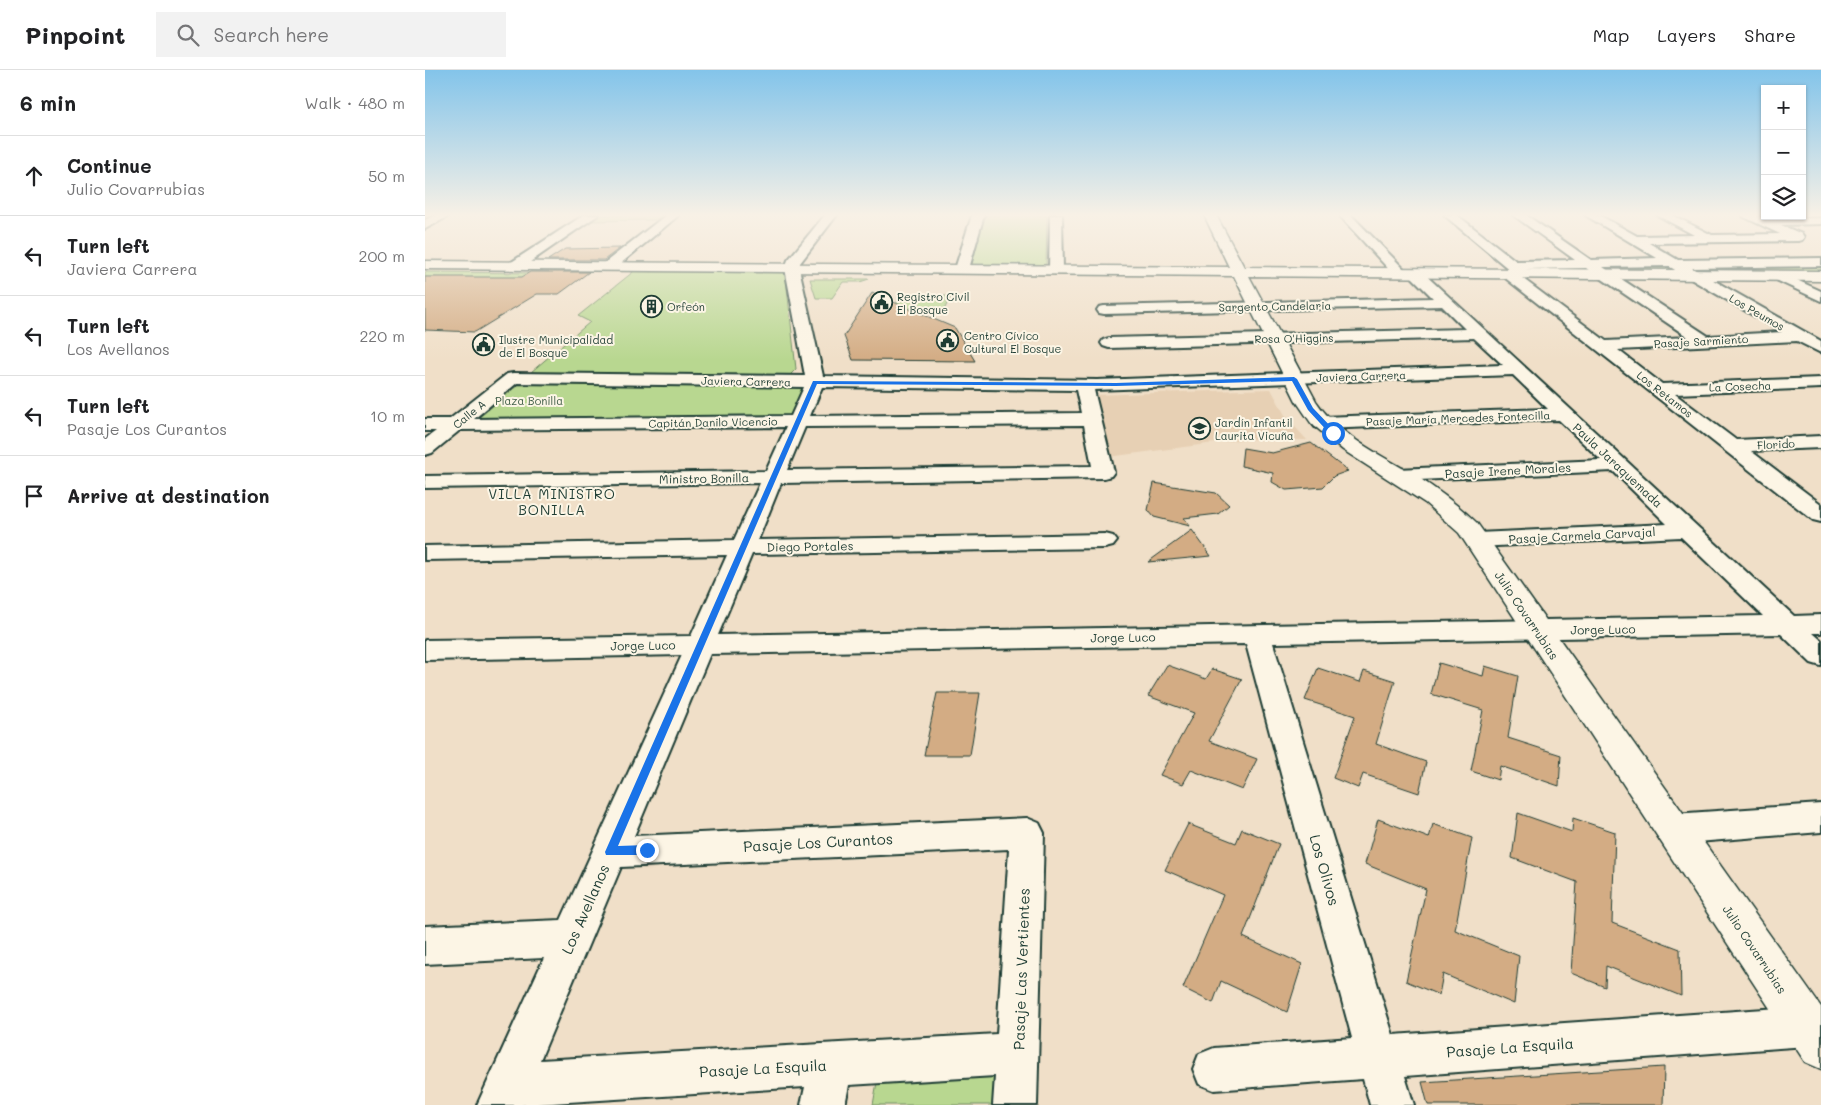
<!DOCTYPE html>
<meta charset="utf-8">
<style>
:root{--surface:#fff;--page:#f2f2f2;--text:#202124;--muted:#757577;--line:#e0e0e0}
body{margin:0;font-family:Mali,sans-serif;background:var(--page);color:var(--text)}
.controls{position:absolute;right:15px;top:15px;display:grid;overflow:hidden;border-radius:0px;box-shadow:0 1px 4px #0004}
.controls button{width:45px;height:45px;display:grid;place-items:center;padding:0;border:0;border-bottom:1px solid var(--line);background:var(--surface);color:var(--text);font:25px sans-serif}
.stop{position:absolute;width:15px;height:15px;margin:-11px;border:4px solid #1a73e8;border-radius:50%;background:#fff}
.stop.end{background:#1a73e8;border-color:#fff;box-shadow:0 1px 5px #0008}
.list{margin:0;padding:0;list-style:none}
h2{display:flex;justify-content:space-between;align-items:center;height:65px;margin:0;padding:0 20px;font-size:21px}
h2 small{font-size:16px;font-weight:400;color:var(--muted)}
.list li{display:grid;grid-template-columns:32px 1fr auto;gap:15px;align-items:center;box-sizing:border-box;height:80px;padding:0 20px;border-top:1px solid var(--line)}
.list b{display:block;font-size:19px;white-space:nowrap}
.list p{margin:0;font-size:16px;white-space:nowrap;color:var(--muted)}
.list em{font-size:16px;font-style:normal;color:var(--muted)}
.icon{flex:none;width:28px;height:28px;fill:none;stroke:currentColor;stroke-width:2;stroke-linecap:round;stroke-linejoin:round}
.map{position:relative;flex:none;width:1396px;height:1035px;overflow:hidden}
header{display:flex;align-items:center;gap:30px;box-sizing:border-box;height:70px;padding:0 25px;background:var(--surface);border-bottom:1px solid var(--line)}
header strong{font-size:24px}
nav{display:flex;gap:28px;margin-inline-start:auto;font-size:18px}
.search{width:350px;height:45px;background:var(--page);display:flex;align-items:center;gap:12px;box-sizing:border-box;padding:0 18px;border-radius:0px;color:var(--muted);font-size:19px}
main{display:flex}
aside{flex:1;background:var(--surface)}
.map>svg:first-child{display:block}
.built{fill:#e7d0b4}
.green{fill:#b8d790;stroke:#6c8a62}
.building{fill:#d3ac84;stroke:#1f3d34}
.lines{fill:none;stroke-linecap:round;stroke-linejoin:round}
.street-casing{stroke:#1f3d34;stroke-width:4}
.secondary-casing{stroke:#1f3d34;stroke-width:3}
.street{fill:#fcf5e5;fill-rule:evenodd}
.secondary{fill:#fcf5e5;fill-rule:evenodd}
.route{fill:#1a73e8}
.labels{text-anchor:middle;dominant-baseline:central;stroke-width:4;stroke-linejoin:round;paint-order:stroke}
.far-poi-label{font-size:11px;fill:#1f3d34;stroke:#fcf5e5;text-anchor:start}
.far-street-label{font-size:11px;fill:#1f3d34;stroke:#fcf5e5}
.far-park-label{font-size:11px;fill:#3e5c46;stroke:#fcf5e5}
.street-label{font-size:12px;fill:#1f3d34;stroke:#fcf5e5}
.neighbourhood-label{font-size:14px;letter-spacing:1px;fill:#1f3d34;stroke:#fcf5e5}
.near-street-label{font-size:15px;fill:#1f3d34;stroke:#fcf5e5}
</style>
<header>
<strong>Pinpoint</strong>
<div class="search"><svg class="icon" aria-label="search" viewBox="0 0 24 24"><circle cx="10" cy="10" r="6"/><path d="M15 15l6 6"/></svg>Search here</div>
<nav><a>Map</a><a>Layers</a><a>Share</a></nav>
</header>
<main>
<aside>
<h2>6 min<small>Walk · 480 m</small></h2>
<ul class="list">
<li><svg class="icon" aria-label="ahead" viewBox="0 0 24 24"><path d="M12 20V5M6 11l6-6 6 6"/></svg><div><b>Continue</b><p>Julio Covarrubias</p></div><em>50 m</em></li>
<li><svg class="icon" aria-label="left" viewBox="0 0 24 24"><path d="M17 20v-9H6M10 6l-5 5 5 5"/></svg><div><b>Turn left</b><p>Javiera Carrera</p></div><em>200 m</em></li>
<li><svg class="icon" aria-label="left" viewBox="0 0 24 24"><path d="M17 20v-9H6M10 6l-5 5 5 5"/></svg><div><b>Turn left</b><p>Los Avellanos</p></div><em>220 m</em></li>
<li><svg class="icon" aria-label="left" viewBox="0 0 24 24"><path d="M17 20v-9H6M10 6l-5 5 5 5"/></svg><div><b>Turn left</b><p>Pasaje Los Curantos</p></div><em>10 m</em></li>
<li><svg class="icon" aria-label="arrive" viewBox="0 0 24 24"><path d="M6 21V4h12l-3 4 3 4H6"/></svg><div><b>Arrive at destination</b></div></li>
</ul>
</aside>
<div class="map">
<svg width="1396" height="1035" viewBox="0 0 1396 1035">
<rect width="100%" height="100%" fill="#f0dfc8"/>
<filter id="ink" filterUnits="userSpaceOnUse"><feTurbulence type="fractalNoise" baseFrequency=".02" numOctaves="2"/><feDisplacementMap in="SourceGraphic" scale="10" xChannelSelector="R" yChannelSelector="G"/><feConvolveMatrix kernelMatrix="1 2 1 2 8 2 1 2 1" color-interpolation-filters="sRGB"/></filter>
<g filter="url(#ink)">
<path class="built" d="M846 319 861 347 882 370 820 369 683 387 670 325Z"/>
<path class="green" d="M175 145H238L230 150 165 151Z
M557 145H622L621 196 543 195Z
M1396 193V203L1103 201 1099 196Z
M213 198 360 200 371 299 365 305 106 302 165 252 153 246Z
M0 202 115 203 106 209 0 207Z
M385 209H444L435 212H418L407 228H391Z
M476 226H526L519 240H467Z
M101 312 378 316V318L365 347 51 350 93 315Z
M573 1004 571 1035H448L452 1012Z"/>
<path class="building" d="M195 178 179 190H123L140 179Z
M105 202H164L134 224H112L50 262 0 260V207H97Z
M447 223 530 258 550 291 428 290 419 266Z
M886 373 923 401 909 406 898 417 861 420 847 412 848 403 816 396 818 378 847 383Z
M729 413 791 423 804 435 793 444 759 448 765 456 729 447 723 440Z
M767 460 786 486 723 492Z
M1014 593 1058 606 1060 596 1093 606 1083 668 1136 685 1134 716 1075 696 1073 710 1046 701 1058 640 1006 624Z
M742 595 781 609 787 599 817 609 784 671 832 689 817 720 766 700 758 714 735 705 769 643 723 626Z
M893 598 935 612 939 601 970 611 951 674 1001 692 994 723 938 704 933 718 908 708 930 646 880 630Z
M512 623H555L545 685H499Z
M1093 743 1147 762 1148 748 1190 762 1187 853 1255 879 1256 926 1181 896 1180 917 1146 903 1152 812 1087 788Z
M953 749 1004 768 1008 754 1047 768 1030 860 1094 886 1089 934 1018 904 1014 925 981 911 1001 819 940 794Z
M763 754 811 773 817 759 854 774 818 867 877 894 862 942 796 911 788 933 758 918 798 825 740 800Z
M1239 997 1238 1035H1003L997 1012Z"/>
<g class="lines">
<defs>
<path id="street" d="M11 145H26L0 159V150Z
M159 145H173L95 199H85L83 196 85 193Z
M241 145H254L188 200H178L176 197 178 194Z
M400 145H412L375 193 374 198 398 306 672 310 1078 295 1049 268 684 278 678 276 676 273 678 270 684 268 1040 259 1017 236 679 244 674 243 672 240 674 237 679 236 1008 228 983 203 990 199 995 200 1369 546 1396 545V563H1388L1396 570V596L1386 593 1356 564 848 573 968 965 1382 936 1396 941V971L1382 976 980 1006 989 1035H945L938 1009 789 1020 774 1014 768 999 774 984 789 978 927 968 821 574 285 584 209 766 602 748 614 753 619 763 612 1035H568L570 1006 424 1015 420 1035H376L380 1017 96 1035H52L119 888 0 894V856L136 850 257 585 0 590V570L266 566 302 485 0 490V476L309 470 335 413 0 418V406L341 401 361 357 35 360 7 383 0 385V369L11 361H0V349H25L82 304 88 303 380 306 360 198 363 190ZM1088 305 1123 339 897 347 890 349 887 353 890 357 897 359 1134 350 1176 390 972 399 965 401 962 405 965 409 972 411 1188 401 1242 454 1052 463 1044 465 1040 470 1044 475 1052 477 1256 467 1338 546 293 565 327 484 680 478 688 476 692 471 688 466 680 464 333 470 356 413 679 408 686 406 689 402 669 320ZM92 313 379 317 366 346 49 349ZM397 317 651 320 656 343 385 346ZM659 355 667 396 362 400 380 357ZM584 779 572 964 115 990 196 797Z
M547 145H559L544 199 537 203 530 199Z
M625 145H637L638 200 631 204 624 200Z
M914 145H926L980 200 982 203 980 206H970Z
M1019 145H1032L1091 191 1150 190 1088 145H1101L1166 190 1232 188 1160 145H1174L1212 166 1269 165 1232 145H1247L1287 165 1355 164 1319 147 1317 145H1332L1343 149 1396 148V154L1356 155 1377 164 1379 167 1377 170 1373 171 1224 173 1253 190 1396 188V196L1267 198 1396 271V283L1372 271 1193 280 1237 314 1396 308V318L1250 324 1311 370 1396 366V378L1326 381 1396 434V452L1388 450 1079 207 1077 204 1079 201H1086ZM1245 196V197L1357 262 1283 266 1178 197ZM1161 198 1263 267 1181 271 1097 208 1104 207 1106 204 1101 199Z
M1354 202 1396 221V231L1349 209 1347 206 1349 203Z
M1396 734V762L1248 774 1236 769 1231 759 1236 749 1248 744Z"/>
<path id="secondary" d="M779 145H791L819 197 1396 201V211L824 206 891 331C914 366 956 385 991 406 1013 420 1033 435 1052 453L1396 937V999L1380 992 1034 463 1000 433 918 380 886 353 871 331 809 206 0 199V191L804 197Z"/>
</defs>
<use href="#street" class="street-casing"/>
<use href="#secondary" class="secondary-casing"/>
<use href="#street" class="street"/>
<use href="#secondary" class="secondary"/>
</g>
</g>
<linearGradient id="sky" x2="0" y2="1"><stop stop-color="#83c4ea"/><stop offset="0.5" stop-color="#f8f1e6"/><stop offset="1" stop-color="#f8f1e6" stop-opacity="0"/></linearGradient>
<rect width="1396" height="290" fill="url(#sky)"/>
<path class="route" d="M869 307 872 309 888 338 910 361V364H905L883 340 867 311 691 316 392 314 193 776 222 775 225 776 227 780 225 784 222 785H181L180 782 388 311 691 313Z"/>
<defs>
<symbol id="civic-ring" viewBox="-11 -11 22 22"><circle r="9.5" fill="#fcf5e5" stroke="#1f3d34" stroke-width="1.5"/><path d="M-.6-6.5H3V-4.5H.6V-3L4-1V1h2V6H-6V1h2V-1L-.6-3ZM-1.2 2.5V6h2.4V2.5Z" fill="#1f3d34"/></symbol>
<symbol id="building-ring" viewBox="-11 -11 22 22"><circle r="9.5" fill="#fcf5e5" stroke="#1f3d34" stroke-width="1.5"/><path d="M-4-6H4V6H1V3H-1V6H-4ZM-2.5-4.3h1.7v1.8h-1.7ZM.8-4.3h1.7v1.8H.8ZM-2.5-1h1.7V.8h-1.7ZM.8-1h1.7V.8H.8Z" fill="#1f3d34"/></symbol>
<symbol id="school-ring" viewBox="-11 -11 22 22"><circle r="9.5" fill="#fcf5e5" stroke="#1f3d34" stroke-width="1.5"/><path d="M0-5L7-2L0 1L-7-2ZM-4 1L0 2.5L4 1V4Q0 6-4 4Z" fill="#1f3d34"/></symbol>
</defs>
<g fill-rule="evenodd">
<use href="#civic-ring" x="444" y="220" width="25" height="25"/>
<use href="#building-ring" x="214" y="224" width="25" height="25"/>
<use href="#civic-ring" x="510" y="258" width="25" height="25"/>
<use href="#civic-ring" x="46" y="262" width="25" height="25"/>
<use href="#school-ring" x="762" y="346" width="25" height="25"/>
</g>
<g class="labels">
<g class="far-poi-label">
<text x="472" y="226">Registro Civil<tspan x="472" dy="13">El Bosque</tspan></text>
<text x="242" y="236">Orfeón</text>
<text x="539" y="265">Centro Cívico<tspan x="539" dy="13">Cultural El Bosque</tspan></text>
<text x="74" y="269">Ilustre Municipalidad<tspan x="74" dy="13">de El Bosque</tspan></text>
<text x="790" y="352">Jardín Infantil<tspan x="790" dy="13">Laurita Vicuña</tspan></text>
</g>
<g class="far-street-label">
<text transform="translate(850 236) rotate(-1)">Sargento Candelaria</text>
<text transform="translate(1332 242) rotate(30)">Los Peumos</text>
<text transform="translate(869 268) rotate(-1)">Rosa O'Higgins</text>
<text transform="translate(1276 271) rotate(-3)">Pasaje Sarmiento</text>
<text transform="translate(936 306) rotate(-2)">Javiera Carrera</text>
<text transform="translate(321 311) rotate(1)">Javiera Carrera</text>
<text transform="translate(1315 316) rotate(-2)">La Cosecha</text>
<text transform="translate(1240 324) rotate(38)">Los Retamos</text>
<text transform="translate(44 344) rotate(-39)">Calle A</text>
<text transform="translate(1033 348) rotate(-2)">Pasaje María Mercedes Fontecilla</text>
<text transform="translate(288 352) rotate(-1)">Capitán Danilo Vicencio</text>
<text transform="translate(1351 374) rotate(-3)">Florido</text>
</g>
<g class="far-park-label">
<text x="104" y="330">Plaza Bonilla</text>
</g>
<g class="street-label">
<text transform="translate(1193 395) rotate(43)">Paula Jaraquemada</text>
<text transform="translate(1083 400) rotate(-3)">Pasaje Irene Morales</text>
<text transform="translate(279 408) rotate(-1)">Ministro Bonilla</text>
<text transform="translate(1157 465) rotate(-3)">Pasaje Carmela Carvajal</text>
<text transform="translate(385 476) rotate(-1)">Diego Portales</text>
<text transform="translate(1102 545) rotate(56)">Julio Covarrubias</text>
<text transform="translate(1178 559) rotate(-1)">Jorge Luco</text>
<text transform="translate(698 567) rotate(-1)">Jorge Luco</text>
<text transform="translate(218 575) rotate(-1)">Jorge Luco</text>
<text transform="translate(1330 879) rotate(56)">Julio Covarrubias</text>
</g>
<g class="neighbourhood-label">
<text x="127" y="423">VILLA MINISTRO<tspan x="127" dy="16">BONILLA</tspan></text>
</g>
<g class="near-street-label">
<text transform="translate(393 772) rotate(-3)">Pasaje Los Curantos</text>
<text transform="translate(900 800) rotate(74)">Los Olivos</text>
<text transform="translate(160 839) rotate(-66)">Los Avellanos</text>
<text transform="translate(596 899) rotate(-88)">Pasaje Las Vertientes</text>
<text transform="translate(1085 977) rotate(-4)">Pasaje La Esquila</text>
<text transform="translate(338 998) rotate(-3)">Pasaje La Esquila</text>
</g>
</g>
</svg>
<div class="controls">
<button>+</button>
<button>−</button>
<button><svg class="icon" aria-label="layers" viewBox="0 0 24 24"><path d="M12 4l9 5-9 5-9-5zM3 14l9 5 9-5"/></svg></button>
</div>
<div class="stop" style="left:908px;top:363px"></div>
<div class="stop end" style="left:222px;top:780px"></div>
</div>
</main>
